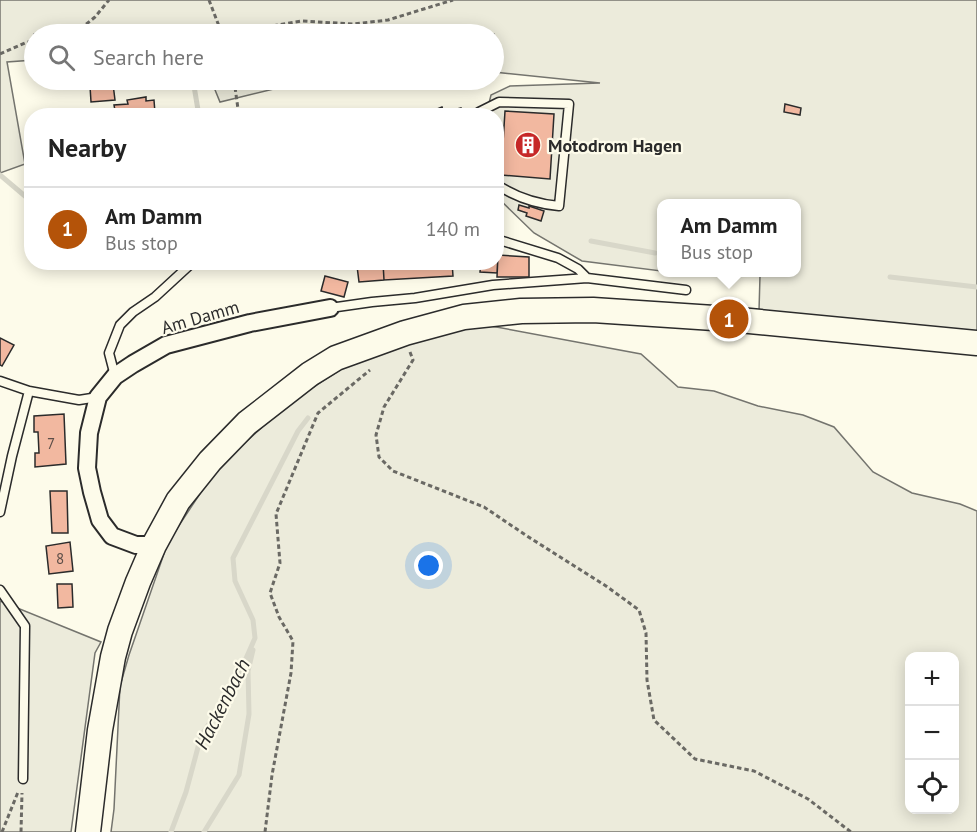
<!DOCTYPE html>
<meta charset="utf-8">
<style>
:root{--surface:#fff;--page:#f2f2f2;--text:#222;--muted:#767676;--line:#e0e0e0;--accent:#b45309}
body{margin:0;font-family:"PT Sans",sans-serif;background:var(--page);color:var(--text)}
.controls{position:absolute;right:18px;bottom:18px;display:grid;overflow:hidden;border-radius:12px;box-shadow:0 3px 15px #0003}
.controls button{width:54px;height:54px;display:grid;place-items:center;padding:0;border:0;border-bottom:2px solid var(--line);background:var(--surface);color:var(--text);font:30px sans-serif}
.you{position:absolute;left:429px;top:566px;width:21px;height:21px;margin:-15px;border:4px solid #fff;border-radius:50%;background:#1a73e8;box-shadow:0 0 0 9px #1a73e833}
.badge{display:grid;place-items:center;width:39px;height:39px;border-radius:50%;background:var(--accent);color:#fff;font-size:20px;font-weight:700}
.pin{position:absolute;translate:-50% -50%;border:3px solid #fff;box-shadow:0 2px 6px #0006}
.popup{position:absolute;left:657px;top:199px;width:144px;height:78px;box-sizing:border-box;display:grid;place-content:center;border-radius:12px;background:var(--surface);filter:drop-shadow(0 2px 4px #0005);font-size:20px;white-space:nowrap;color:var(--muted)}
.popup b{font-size:22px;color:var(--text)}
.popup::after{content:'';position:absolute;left:50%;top:100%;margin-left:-12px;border:12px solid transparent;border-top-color:var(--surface)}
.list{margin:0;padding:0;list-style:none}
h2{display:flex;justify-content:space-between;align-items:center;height:78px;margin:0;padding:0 24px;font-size:26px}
h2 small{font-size:20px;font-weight:400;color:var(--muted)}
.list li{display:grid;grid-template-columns:39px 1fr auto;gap:18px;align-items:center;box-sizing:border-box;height:84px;padding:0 24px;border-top:2px solid var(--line)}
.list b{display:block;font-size:22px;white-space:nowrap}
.list p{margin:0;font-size:20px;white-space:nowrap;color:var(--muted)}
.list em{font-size:20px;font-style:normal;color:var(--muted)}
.icon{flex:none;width:33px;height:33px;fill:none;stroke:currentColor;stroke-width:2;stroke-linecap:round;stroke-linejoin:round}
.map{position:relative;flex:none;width:977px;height:832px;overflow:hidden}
.search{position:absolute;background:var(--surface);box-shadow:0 3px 15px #0003;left:24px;top:24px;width:480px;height:66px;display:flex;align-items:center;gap:15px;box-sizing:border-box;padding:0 21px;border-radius:33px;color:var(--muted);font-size:22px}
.panel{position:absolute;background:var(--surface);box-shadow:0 3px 15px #0003;left:24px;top:108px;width:480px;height:162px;border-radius:24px}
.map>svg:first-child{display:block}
.green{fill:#ecebdb;stroke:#74746e;stroke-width:1.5;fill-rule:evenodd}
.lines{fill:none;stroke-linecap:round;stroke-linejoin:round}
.stream{stroke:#d8d7c9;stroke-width:5}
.building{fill:#f2b8a0;stroke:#2b2b2b;stroke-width:1.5}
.lane-casing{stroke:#2b2b2b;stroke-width:11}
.street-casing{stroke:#2b2b2b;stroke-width:20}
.secondary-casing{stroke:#2b2b2b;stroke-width:27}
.path{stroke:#6a6964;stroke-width:3;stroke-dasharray:4.5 3;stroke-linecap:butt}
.lane{stroke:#fdfbea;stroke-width:8}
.street{stroke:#fdfbea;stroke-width:16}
.secondary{stroke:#fdfbea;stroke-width:24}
.labels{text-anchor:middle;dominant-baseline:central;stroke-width:4.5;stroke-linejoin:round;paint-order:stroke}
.number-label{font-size:15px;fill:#5d4e48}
.poi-label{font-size:18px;font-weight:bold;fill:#2b2b2b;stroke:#fdfbea;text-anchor:start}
.street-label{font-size:18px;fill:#2b2b2b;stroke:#fdfbea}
.water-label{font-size:20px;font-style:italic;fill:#2b2b2b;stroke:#fdfbea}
</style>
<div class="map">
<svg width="977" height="832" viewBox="0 0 977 832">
<rect width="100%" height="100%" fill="#fdfbea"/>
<path class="green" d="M0 0H977V331L759 311 760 276 679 273 796 272V204H662L661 271 582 261 534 233 497 197 496 116 486 115 491 95 510 86 600 83 494 72V34H34V60L7 62 25 164 0 173Z
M211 80H311L220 102Z
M464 321 641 354 678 387 714 391 758 406 803 415 834 427 873 472 912 493 960 504 977 511V832H111L114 809 120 686 129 655 168 542 217 468 290 402 343 368ZM910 656H954V810H910Z
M0 601 101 642 95 653 71 832H0Z"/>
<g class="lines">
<path class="stream" d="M193 80 199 116
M0 175 32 202
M591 241 655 253
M890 277 977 287
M171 832 186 792 201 736 233 688 255 638 253 620 235 581 233 558 298 431 308 418
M204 832 239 775 249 714 248 671 253 650"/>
</g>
<path class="building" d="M113 84 115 100 91 102 90 86Z
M146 97V101L154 100 155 113 143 114V116H116L114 105 128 104 127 100Z
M785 104 801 108 800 115 784 112Z
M442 107 445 116H428L427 113Z
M461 108 463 116H447L446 112Z
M505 111 554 114 550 179 501 175Z
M519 205 529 208V206L544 211 541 221 526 216 527 213 518 210Z
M496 255H498L497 273 480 272 481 262H496Z
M498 255 529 257V277H497Z
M283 262H300V267L283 266Z
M320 262H361V264L320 266Z
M383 262H452L453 276 384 280Z
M383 263 384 280 359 282 357 266Z
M325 276 348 282 344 297 321 291Z
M0 338 14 345 2 366 0 365Z
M64 414 66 464 35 467V453H39L38 432H34V416Z
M50 491H67L68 533H52Z
M70 542 73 571 49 574 46 546Z
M57 584H72L73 607 58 608Z"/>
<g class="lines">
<defs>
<path id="lane" d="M475 116 479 112 499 102 569 104 559 206C537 204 515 197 496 184
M496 239 558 258 578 269 587 278
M330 308 372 302 415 298 493 285 587 278 686 290
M115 376 109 353 120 325 133 312 155 297 193 262
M0 381 29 391 79 400 98 397
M0 512 12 456 29 391
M0 590 25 626 23 779"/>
<path id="street" d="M154 545H136L112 536 100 520 92 492 87 468 89 433 98 397 115 376 133 364 166 345 250 323 330 308"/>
<path id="secondary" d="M88 832 100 730 113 657 120 631 138 582 154 545 178 501 210 461 247 423 310 374 336 358 405 333 464 317 521 311 593 310 729 319 977 343"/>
</defs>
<use href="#lane" class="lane-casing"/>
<use href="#street" class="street-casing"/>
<use href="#secondary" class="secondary-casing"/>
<path class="path" d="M209 0 222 34
M66 34 84 26 95 17 109 0
M261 34 272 26 302 21 353 24 388 20 453 0
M0 54 27 42H34
M234 80 239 116
M410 352 413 360 384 407 376 435 379 457 393 471 484 507 527 536 606 586 639 610 646 633 647 680 654 720 695 759 754 771 808 799 851 832
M2 832 18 792
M21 832 22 793
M265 832 272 775 291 673 293 641 279 617 270 593 280 563 276 514 318 413 370 370"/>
<use href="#lane" class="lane"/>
<use href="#street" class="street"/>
<use href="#secondary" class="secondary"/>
</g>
<defs>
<symbol id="building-disc" viewBox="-11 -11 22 22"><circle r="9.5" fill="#c62828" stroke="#fdfbea"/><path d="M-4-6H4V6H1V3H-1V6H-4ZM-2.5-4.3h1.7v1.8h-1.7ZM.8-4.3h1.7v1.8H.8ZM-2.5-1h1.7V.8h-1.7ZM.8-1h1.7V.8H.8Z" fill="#fff"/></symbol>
</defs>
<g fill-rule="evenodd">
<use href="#building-disc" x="513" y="130" width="30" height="30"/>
</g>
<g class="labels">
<g class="number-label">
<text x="51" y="443">7</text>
<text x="60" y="558">8</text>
</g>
<g class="poi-label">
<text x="548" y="145">Motodrom Hagen</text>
</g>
<g class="street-label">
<text transform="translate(200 317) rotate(-16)">Am Damm</text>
</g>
<g class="water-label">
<text transform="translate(222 704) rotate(-63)">Hackenbach</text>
</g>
</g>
</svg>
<div class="controls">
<button>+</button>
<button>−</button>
<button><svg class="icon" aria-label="locate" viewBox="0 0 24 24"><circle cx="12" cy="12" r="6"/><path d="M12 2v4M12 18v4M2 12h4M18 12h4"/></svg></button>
</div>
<div class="you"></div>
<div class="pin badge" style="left:729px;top:319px">1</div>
<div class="popup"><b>Am Damm</b>Bus stop</div>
<div class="search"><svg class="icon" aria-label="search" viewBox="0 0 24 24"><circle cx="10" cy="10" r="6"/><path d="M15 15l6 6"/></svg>Search here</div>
<section class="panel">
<h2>Nearby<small></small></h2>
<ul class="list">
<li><span class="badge">1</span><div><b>Am Damm</b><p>Bus stop</p></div><em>140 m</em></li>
</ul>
</section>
</div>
